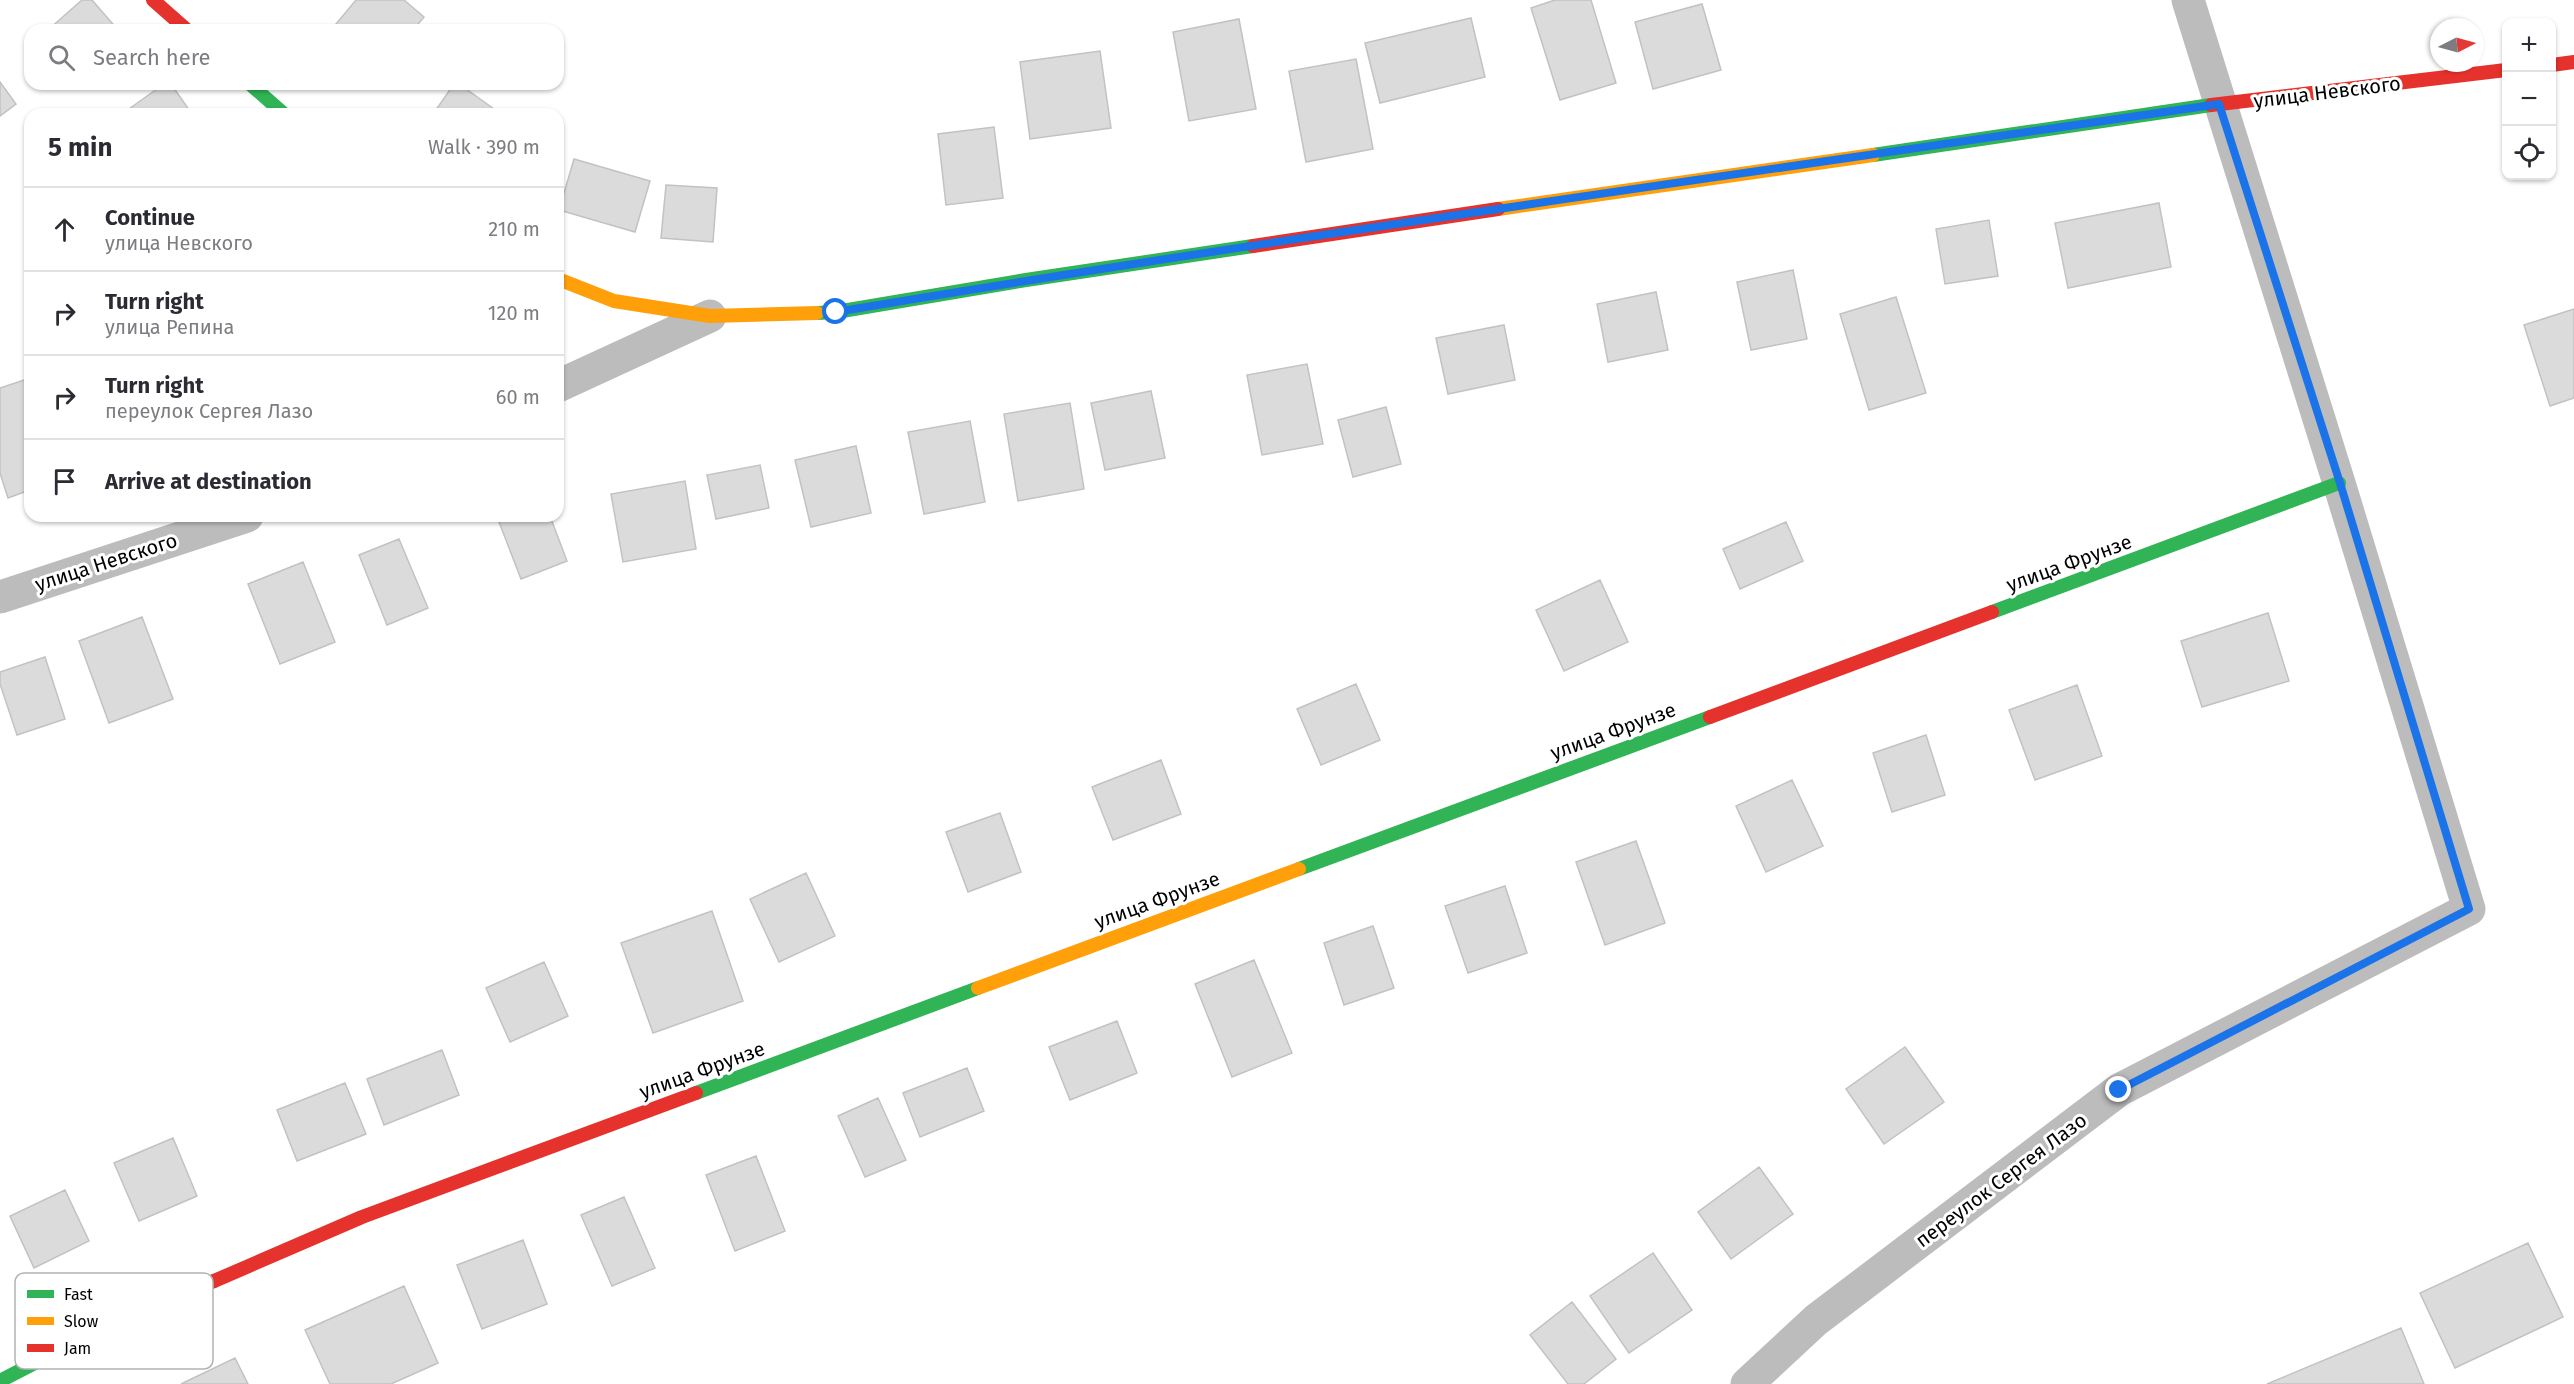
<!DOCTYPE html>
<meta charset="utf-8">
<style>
:root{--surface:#fff;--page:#f7f7f7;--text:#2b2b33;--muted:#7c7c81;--line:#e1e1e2}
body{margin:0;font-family:"Fira Sans",sans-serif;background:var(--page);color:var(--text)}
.controls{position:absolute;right:18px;top:18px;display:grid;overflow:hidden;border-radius:12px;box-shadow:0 2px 4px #0004}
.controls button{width:54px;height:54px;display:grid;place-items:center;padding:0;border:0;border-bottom:2px solid var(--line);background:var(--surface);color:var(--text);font:30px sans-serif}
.compass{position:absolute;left:2430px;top:18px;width:54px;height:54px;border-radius:50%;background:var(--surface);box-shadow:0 2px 4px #0004;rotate:84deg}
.stop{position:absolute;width:18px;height:18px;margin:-14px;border:4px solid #1a73e8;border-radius:50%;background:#fff}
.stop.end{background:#1a73e8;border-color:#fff;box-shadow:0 2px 6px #0008}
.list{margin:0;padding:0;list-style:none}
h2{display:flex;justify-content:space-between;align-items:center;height:78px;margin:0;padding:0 24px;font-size:26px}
h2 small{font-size:20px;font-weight:400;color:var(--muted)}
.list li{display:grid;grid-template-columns:39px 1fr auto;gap:18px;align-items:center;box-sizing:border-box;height:84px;padding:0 24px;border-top:2px solid var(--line)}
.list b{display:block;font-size:22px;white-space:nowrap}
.list p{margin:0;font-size:20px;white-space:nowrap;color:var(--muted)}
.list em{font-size:20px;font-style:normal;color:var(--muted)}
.icon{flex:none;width:33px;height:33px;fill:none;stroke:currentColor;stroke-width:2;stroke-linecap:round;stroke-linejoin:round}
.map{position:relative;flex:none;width:2574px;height:1384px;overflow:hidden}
.search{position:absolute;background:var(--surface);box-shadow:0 2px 4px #0004;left:24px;top:24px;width:540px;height:66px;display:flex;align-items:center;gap:15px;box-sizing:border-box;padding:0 21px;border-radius:18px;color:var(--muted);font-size:22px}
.panel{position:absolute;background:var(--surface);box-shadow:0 2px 4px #0004;left:24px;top:108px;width:540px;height:414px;border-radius:18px}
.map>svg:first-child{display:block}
.building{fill:#dbdbdb;stroke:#c2c2c2;stroke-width:1.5}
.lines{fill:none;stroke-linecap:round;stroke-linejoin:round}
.street{stroke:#bcbcbc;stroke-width:33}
.fast{stroke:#30b455;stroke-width:14}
.slow{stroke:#ff9f0a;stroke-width:14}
.jam{stroke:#e5322d;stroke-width:14}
.route{stroke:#1a73e8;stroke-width:8}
.labels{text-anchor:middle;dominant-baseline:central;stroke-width:6;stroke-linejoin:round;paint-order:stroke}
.street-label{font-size:20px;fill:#000;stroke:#fff}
.key{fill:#fff;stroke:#b2b2b2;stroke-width:1.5}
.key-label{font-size:16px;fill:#000}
</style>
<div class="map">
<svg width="2574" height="1384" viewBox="0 0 2574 1384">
<rect width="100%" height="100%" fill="#fff"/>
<path class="building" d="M82 0H92L118 30H48Z
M356 0H404L424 17 413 30H331Z
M1555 0H1591L1616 83 1560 100 1531 8Z
M1702 4 1721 70 1653 89 1635 22Z
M1471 18 1485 77 1380 103 1365 43Z
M1239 19 1256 109 1189 121 1173 32Z
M1100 51 1111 128 1030 139 1020 62Z
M1356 59 1373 149 1306 162 1289 71Z
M0 82 16 104 0 116Z
M164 84H171L192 114H122Z
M454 84H459L501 114H433Z
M994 127 1003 198 946 205 938 134Z
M574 159 650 181 635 232 559 210Z
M666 185 717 188 713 242 661 238Z
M2159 203 2171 267 2068 288 2055 223Z
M1989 220 1998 276 1945 284 1936 229Z
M1793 270 1807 339 1751 350 1737 282Z
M1656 292 1668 350 1608 362 1597 304Z
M1896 297 1926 393 1869 410 1840 314Z
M2574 309V398L2550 406 2524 325Z
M1504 325 1515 380 1448 394 1436 338Z
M1307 364 1323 444 1262 455 1247 375Z
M30 378V490L8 498 0 473V388Z
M1151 391 1165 458 1105 470 1091 403Z
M1070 403 1084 489 1018 501 1004 414Z
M1386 407 1401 464 1353 477 1338 420Z
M970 421 985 502 924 514 908 432Z
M856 446 871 513 811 527 795 460Z
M760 465 769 508 716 519 707 475Z
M685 481 696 549 623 562 611 494Z
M513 516H550L567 561 521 579 499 522Z
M1786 522 1803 561 1740 589 1723 549Z
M399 539 428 608 387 625 359 555Z
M303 562 335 642 280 664 248 584Z
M1600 580 1628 642 1564 671 1536 610Z
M2268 613 2289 681 2202 707 2181 641Z
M142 617 173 699 109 723 79 641Z
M45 657 65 719 17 735 0 684V672Z
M1356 684 1380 740 1321 765 1297 709Z
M2077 685 2102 756 2035 780 2009 710Z
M1926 735 1945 795 1892 812 1873 753Z
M1161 760 1181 814 1113 840 1092 787Z
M1792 780 1823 846 1766 872 1736 806Z
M1000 813 1021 872 968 892 946 832Z
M1636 841 1665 923 1605 945 1576 862Z
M806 873 835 936 779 962 750 899Z
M1505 886 1527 953 1468 973 1445 906Z
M712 911 743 1001 653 1033 621 943Z
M1373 926 1394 988 1344 1005 1324 943Z
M1254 960 1292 1053 1232 1077 1195 984Z
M544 962 568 1016 510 1042 486 988Z
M1117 1021 1137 1073 1070 1100 1049 1047Z
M1905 1047 1944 1102 1884 1144 1846 1089Z
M442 1050 459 1095 384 1125 367 1079Z
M967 1068 984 1111 920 1137 903 1093Z
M345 1083 366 1134 297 1161 277 1110Z
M878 1098 906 1160 865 1177 838 1116Z
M173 1138 197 1196 139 1221 114 1163Z
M756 1156 785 1231 735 1251 706 1175Z
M1759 1167 1793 1214 1731 1259 1698 1212Z
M65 1190 89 1241 34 1268 10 1216Z
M624 1197 655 1268 612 1286 581 1215Z
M523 1240 547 1304 482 1329 457 1265Z
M2528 1243 2563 1317 2455 1368 2420 1293Z
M1653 1253 1692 1310 1629 1353 1590 1296Z
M404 1286 438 1363 391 1384H330L305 1330Z
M1572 1302 1616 1359 1584 1384H1568L1530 1335Z
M2401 1328 2424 1384H2267Z
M235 1358 248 1384H181Z"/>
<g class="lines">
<path class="street" d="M558 386 710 316
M0 597 247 516
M1747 1384 1816 1320 2119 1090 2469 909 2339 483 2188 0"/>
<path class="fast" d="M250 84 284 114
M1873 155 2211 105
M817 313 836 312 1026 280 1253 246
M1992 612 2339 483
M1299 869 1710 717
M696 1093 978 988
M0 1381 87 1336 214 1281"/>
<path class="slow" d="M1498 209 1873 155
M558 279 614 301 710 316 817 313
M978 988 1299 869"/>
<path class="jam" d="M153 0 187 30
M2552 65 2574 62
M2211 105 2506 70
M1253 246 1498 209
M1710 717 1992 612
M214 1281 362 1217 696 1093"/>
</g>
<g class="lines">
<path class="route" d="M836 312C1296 235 1758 172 2219 104L2340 483 2469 909 2119 1090"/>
</g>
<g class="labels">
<g class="street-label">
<text transform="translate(2327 92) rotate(-7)">улица Невского</text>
<text transform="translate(106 562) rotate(-18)">улица Невского</text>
<text transform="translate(2069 563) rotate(-20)">улица Фрунзе</text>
<text transform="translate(1613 731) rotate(-20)">улица Фрунзе</text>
<text transform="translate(1157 900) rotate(-20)">улица Фрунзе</text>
<text transform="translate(702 1070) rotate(-20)">улица Фрунзе</text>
<text transform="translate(2001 1180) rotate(-37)">переулок Сергея Лазо</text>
</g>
</g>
<rect x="15" y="1273" width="198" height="96" rx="9" class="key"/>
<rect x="27" y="1290" width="27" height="8" fill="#30b455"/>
<rect x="27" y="1317" width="27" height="8" fill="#ff9f0a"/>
<rect x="27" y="1344" width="27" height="8" fill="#e5322d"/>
<g class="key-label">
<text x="64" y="1300">Fast</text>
<text x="64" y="1327">Slow</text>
<text x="64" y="1354">Jam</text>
</g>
</svg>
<div class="controls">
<button>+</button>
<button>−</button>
<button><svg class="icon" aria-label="locate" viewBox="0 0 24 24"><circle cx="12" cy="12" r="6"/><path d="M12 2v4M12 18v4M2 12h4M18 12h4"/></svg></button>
</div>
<svg class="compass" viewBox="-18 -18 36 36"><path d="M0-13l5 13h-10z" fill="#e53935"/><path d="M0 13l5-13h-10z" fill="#7c7c81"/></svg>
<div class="stop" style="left:836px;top:312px"></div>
<div class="stop end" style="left:2119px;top:1090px"></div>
<div class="search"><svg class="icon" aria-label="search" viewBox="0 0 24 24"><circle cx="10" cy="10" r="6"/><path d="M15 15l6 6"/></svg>Search here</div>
<section class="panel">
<h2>5 min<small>Walk · 390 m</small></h2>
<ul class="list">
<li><svg class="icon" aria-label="ahead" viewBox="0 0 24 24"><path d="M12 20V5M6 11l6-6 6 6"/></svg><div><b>Continue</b><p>улица Невского</p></div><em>210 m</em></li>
<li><svg class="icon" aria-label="right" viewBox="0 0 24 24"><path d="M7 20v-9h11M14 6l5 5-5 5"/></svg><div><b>Turn right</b><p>улица Репина</p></div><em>120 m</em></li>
<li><svg class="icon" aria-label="right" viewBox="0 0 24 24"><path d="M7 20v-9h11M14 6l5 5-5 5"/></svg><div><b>Turn right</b><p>переулок Сергея Лазо</p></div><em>60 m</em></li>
<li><svg class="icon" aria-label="arrive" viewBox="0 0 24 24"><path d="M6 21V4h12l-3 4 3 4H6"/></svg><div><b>Arrive at destination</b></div></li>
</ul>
</section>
</div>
